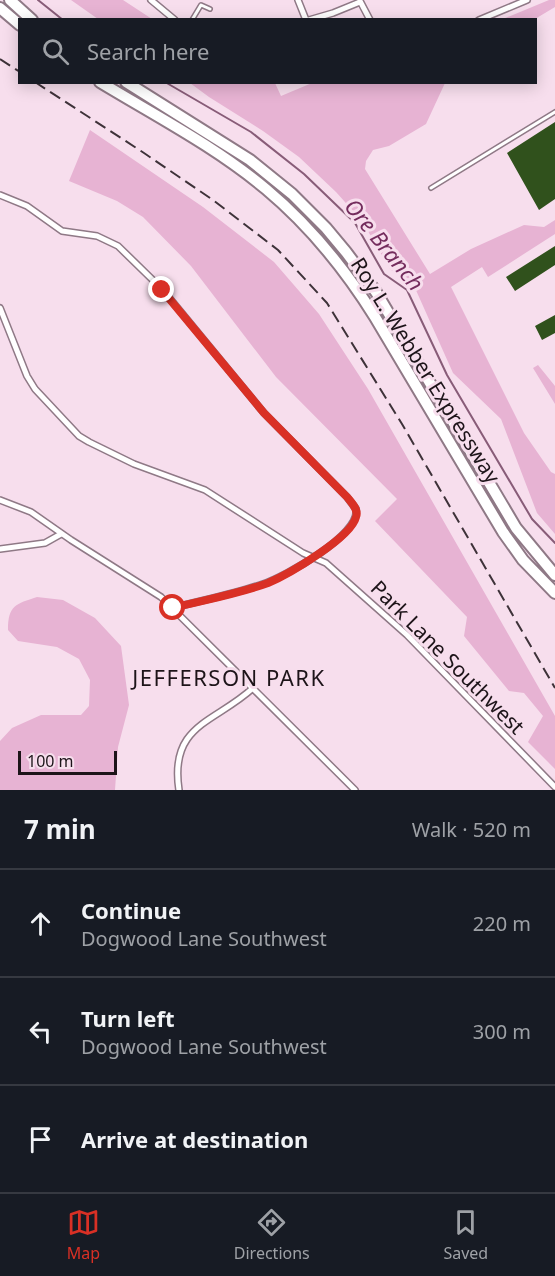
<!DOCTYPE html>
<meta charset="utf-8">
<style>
:root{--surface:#171b24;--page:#242831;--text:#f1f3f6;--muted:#9ea1a6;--line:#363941;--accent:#d93025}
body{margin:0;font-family:"Noto Sans",sans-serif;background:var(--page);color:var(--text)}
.scale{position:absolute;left:18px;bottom:15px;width:99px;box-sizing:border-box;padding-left:6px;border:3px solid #1d1419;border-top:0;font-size:16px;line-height:21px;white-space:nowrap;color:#1d1419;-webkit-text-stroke:4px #f7deed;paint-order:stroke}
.stop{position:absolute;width:18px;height:18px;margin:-14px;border:4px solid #d93025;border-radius:50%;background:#fff}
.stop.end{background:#d93025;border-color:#fff;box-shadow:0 2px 6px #0008}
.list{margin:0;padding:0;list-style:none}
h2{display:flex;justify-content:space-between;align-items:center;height:78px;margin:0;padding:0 24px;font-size:26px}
h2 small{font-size:20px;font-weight:400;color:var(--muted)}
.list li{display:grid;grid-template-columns:39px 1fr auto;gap:18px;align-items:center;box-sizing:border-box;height:108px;padding:0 24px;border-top:2px solid var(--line)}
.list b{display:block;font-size:22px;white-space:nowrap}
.list p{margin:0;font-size:20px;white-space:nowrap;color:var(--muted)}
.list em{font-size:20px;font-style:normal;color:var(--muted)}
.icon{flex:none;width:33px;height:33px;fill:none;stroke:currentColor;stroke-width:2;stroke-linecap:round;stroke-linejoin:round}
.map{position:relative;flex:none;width:555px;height:790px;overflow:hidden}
.search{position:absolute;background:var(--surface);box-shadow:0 3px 15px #0003;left:18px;right:18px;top:18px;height:66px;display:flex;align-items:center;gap:15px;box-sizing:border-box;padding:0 21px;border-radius:0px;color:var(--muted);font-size:22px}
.sheet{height:402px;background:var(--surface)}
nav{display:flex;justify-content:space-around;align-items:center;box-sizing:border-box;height:84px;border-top:2px solid var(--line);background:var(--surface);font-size:16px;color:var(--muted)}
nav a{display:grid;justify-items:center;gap:3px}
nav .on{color:var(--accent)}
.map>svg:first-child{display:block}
.green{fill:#e7b3d3}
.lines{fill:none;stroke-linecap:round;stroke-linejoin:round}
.stream{stroke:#885c78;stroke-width:2}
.building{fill:#30511c}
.service-casing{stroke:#8f7986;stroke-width:6}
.minor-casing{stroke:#8f7986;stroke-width:8}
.motorway-casing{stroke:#8f7986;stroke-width:14}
.service{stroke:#fff;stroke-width:3}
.minor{stroke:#fff;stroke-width:5}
.motorway{stroke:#fff;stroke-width:10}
.rail{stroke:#3e3239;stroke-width:2;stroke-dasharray:12 6;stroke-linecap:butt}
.route{stroke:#d93025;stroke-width:8}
.labels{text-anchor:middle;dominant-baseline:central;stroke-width:6;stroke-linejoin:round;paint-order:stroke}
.street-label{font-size:21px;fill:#1d1419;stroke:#f7deed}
.water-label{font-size:22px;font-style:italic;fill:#742c5d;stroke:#f7deed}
.neighbourhood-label{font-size:22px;letter-spacing:1.5px;fill:#1d1419;stroke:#f7deed}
</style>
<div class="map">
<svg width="555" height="790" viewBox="0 0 555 790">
<rect width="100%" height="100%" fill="#f7deed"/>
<path class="green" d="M71 0H123L152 19H98Z
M549 0H555V7L535 19H503Z
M190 83H275L281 96 312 83H445L426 124 389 146 373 150 366 161 365 169 430 274 471 249 524 225 544 227 555 220V234L488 277 482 267 451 287 524 433 551 472 555 474V534L537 513 501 419 453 373 415 288 390 269 362 221 336 192 299 157 263 131 209 97Z
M90 130 203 207 274 262 319 314 368 389 555 716V769L528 742 543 716 524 693 509 691 464 636 467 617 375 521 397 499 276 377 191 266 143 217 117 201 69 181Z
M538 365 555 386V404L533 368Z
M37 597 63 600 95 618 121 646 129 705 118 747 115 790H0V741L12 728 41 715H81L89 706 90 680 79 659 57 647 18 641 8 630C8 605 16 604 37 597Z"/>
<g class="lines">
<path class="stream" d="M38 0 63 20
M165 82 251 132 304 174 355 223 384 274 407 290 447 375 532 519 555 543"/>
</g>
<path class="building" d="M555 122V199L539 210 507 153Z
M555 246V265L515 291 506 277Z
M555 315V333L542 340 535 326Z"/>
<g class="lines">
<defs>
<path id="service" d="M192 20 201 5 210 9
M431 188 555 112"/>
<path id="minor" d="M151 0 175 20
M298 0 306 20
M360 1 370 20
M309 20 333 13 360 2
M479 20 527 0
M0 195 27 206 62 231 97 236 118 246 162 289 264 413 347 497 356 509C361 535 284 577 263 584 234 594 203 600 173 608
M0 308 27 376 35 389 79 436 89 442 134 464 205 490 303 553 326 563 407 635 555 787
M0 500 31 512 71 540 161 597 355 790
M0 549 45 543 61 534
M179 790C169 724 215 723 253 688"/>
<path id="motorway" d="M10 0 32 20
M0 8 20 25
M100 82C156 116 216 147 266 189 309 225 345 269 375 317L503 532 523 560 555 593
M126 82 250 160 292 194 326 228 346 252 376 292 516 528 555 575"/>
</defs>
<use href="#service" class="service-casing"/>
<use href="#minor" class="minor-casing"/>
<use href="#motorway" class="motorway-casing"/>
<use href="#service" class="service"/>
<use href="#minor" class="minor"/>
<use href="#motorway" class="motorway"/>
<path class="rail" d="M0 59 20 72
M35 82 144 153 213 200 278 250 327 303 402 424 555 688"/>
</g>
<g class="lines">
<path class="route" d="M162 290 264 413 347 497C352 503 359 510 356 517 351 538 287 575 268 583 238 594 204 600 173 608"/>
</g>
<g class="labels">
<g class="street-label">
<text transform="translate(426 370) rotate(58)">Roy L. Webber Expressway</text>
<text transform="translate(448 657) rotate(45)">Park Lane Southwest</text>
</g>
<g class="water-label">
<text transform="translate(385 244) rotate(51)">Ore Branch</text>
</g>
<g class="neighbourhood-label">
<text x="229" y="677">JEFFERSON PARK</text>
</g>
</g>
</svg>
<div class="scale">100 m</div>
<div class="stop" style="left:173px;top:608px"></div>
<div class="stop end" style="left:162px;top:290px"></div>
<div class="search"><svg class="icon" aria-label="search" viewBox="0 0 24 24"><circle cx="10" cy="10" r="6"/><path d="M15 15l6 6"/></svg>Search here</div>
</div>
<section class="sheet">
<h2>7 min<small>Walk · 520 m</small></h2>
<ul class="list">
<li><svg class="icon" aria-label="ahead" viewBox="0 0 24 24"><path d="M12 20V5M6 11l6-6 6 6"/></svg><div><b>Continue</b><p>Dogwood Lane Southwest</p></div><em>220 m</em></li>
<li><svg class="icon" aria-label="left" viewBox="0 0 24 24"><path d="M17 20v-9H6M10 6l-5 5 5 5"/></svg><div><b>Turn left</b><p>Dogwood Lane Southwest</p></div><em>300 m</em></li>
<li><svg class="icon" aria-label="arrive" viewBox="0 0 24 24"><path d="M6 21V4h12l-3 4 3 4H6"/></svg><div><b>Arrive at destination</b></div></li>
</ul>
</section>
<nav>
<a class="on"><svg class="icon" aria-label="map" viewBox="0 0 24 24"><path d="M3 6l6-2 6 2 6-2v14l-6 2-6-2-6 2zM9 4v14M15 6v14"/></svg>Map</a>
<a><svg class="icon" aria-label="directions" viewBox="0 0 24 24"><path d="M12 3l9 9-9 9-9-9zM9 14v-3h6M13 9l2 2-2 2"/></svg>Directions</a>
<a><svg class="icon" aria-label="saved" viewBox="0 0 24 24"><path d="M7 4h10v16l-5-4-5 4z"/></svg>Saved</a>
</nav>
